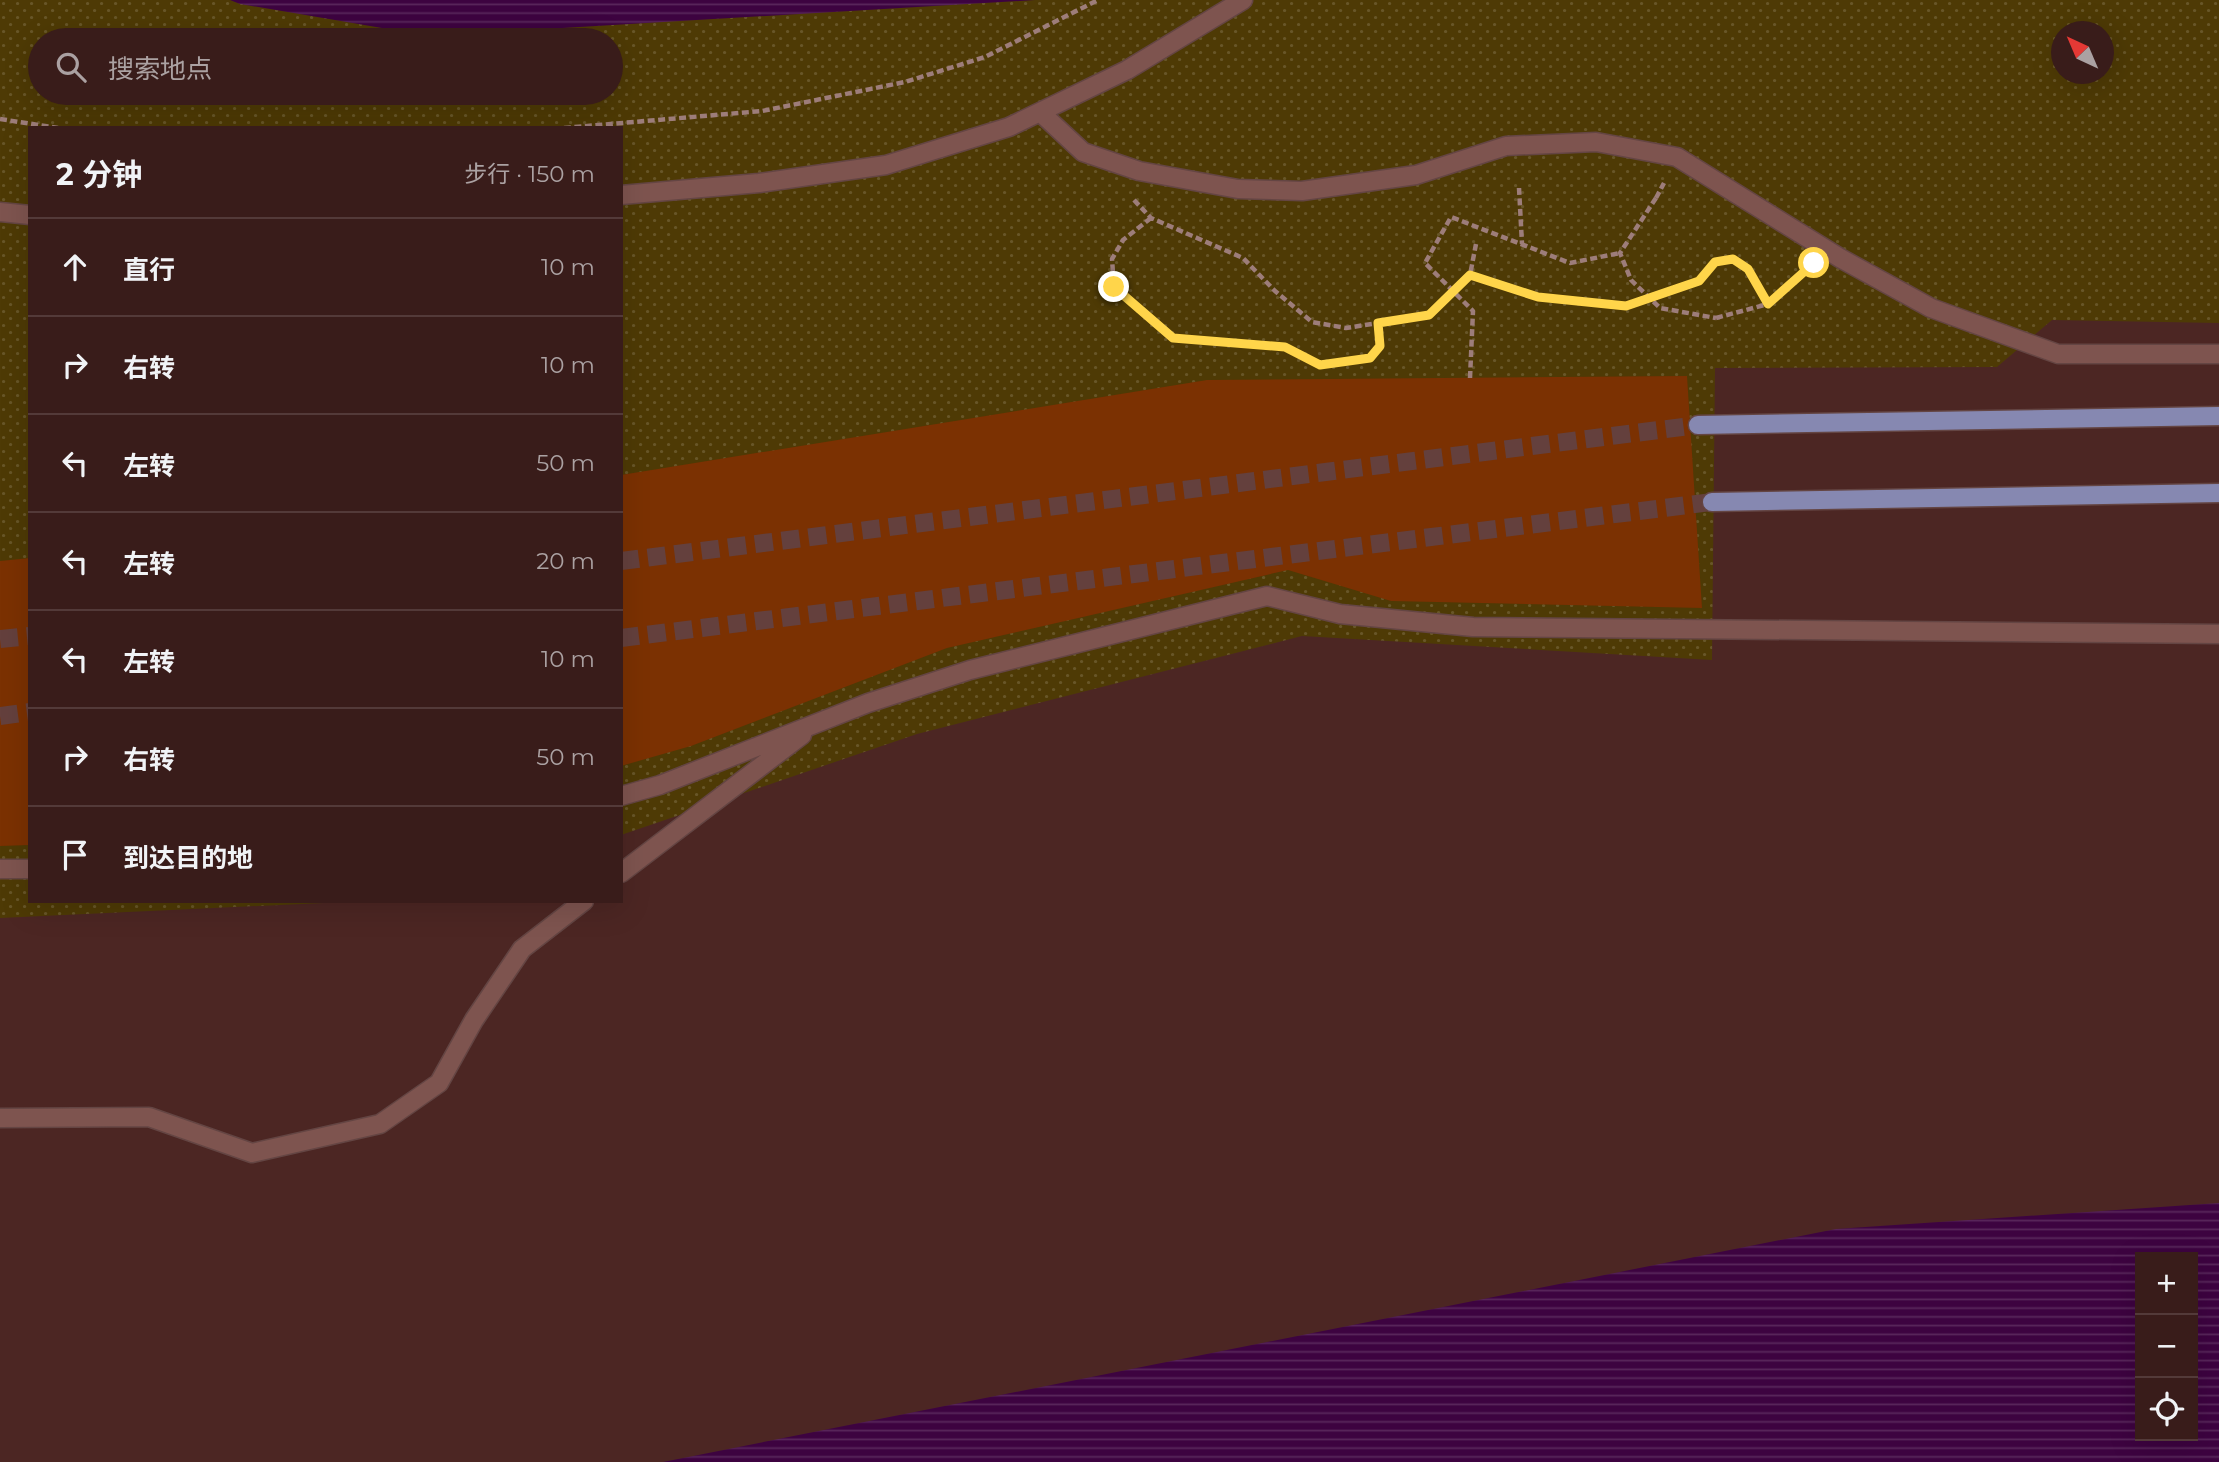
<!DOCTYPE html>
<html lang="zh">
<meta charset="utf-8">
<style>
:root{--surface:#391c1a;--page:#402523;--text:#f1f3f6;--muted:#aba1a2;--line:#533a39}
body{margin:0;font-family:Montserrat,"Noto Sans SC",sans-serif;background:var(--page);color:var(--text)}
.controls{position:absolute;right:21px;bottom:21px;display:grid;overflow:hidden;border-radius:0px;box-shadow:0 7px 28px #0002}
.controls button{width:63px;height:63px;display:grid;place-items:center;padding:0;border:0;border-bottom:2px solid var(--line);background:var(--surface);color:var(--text);font:35px sans-serif}
.compass{position:absolute;left:2051px;top:21px;width:63px;height:63px;border-radius:50%;background:var(--surface);box-shadow:0 7px 28px #0002;rotate:316deg}
.stop{position:absolute;width:21px;height:21px;margin:-16px;border:5px solid #ffd54a;border-radius:50%;background:#fff}
.stop.end{background:#ffd54a;border-color:#fff;box-shadow:0 2px 7px #0008}
.list{margin:0;padding:0;list-style:none}
h2{display:flex;justify-content:space-between;align-items:center;height:91px;margin:0;padding:0 28px;font-size:30px}
h2 small{font-size:23px;font-weight:400;color:var(--muted)}
.list li{display:grid;grid-template-columns:46px 1fr auto;gap:21px;align-items:center;box-sizing:border-box;height:98px;padding:0 28px;border-top:2px solid var(--line)}
.list b{display:block;font-size:26px;white-space:nowrap}
.list em{font-size:23px;font-style:normal;color:var(--muted)}
.icon{flex:none;width:38px;height:38px;fill:none;stroke:currentColor;stroke-width:2;stroke-linecap:round;stroke-linejoin:round}
.map{position:relative;flex:none;width:2219px;height:1462px;overflow:hidden}
.search{position:absolute;background:var(--surface);box-shadow:0 7px 28px #0002;left:28px;top:28px;width:595px;height:77px;display:flex;align-items:center;gap:18px;box-sizing:border-box;padding:0 24px;border-radius:38px;color:var(--muted);font-size:26px}
.panel{position:absolute;background:var(--surface);box-shadow:0 7px 28px #0002;left:28px;top:126px;width:595px;height:777px;border-radius:0px}
.map>svg:first-child{display:block}
.park{fill:url(#park-dots);fill-rule:evenodd}
.water{fill:url(#water-rules);fill-rule:evenodd}
.building{fill:#7b3102}
.lines{fill:none;stroke-linecap:round;stroke-linejoin:round}
.primary-tunnel{stroke:#64403d;stroke-width:18;stroke-dasharray:18 9;stroke-linecap:butt}
.minor-casing{stroke:#644543;stroke-width:21}
.tertiary-casing{stroke:#644543;stroke-width:21}
.primary-casing{stroke:#644543;stroke-width:21}
.path{stroke:#9d7d7a;stroke-width:4.5;stroke-dasharray:7 3.5;stroke-linecap:butt}
.minor{stroke:#7e544f;stroke-width:18}
.tertiary{stroke:#7e544f;stroke-width:18}
.primary{stroke:#8688b1;stroke-width:18}
.path-bridge{stroke:#9d7d7a;stroke-width:4.5;stroke-dasharray:7 3.5;stroke-linecap:butt}
.route{stroke:#ffd54a;stroke-width:9}
</style>
<div class="map">
<svg width="2219" height="1462" viewBox="0 0 2219 1462">
<defs>
<pattern id="park-dots" width="8" height="8" patternUnits="userSpaceOnUse" patternTransform="scale(1.75)"><rect width="8" height="8" fill="#4e3a05"/><path d="M2 2h.1M6 6h.1" fill="none" stroke="#685628" stroke-width="1.8" stroke-linecap="round"/></pattern>
<pattern id="water-rules" width="6" height="5" patternUnits="userSpaceOnUse" patternTransform="scale(1.75)"><rect width="6" height="5" fill="#3d0340"/><path d="M0 2.5h6" fill="none" stroke="#59275b"/></pattern>
</defs>
<rect width="100%" height="100%" fill="#4c2623"/>
<path class="park" d="M0 0H2219V323L2052 320 1997 367 1715 368 1712 660 1302 636 917 734 621 835V128H30V901H366L0 918ZM2062 32H2104V74H2062ZM40 40H611V93H40Z"/>
<path class="water" d="M230 0H1035L429 36 240 4Z
M2219 1203V1462H663L1836 1229ZM2140 1257H2193V1436H2140Z"/>
<path class="building" d="M1687 376 1702 608 1391 601 1288 570 947 648 691 746 621 766V475L1207 380Z
M30 558V845L0 846V561Z"/>
<g class="lines">
<path class="primary-tunnel" d="M621 561 1698 425
M621 638 1712 502
M0 639 30 636
M0 716 30 712"/>
<defs>
<path id="minor" d="M621 796 660 785 868 703 970 670 1267 596 1340 614 1473 627 2219 634
M0 869H30
M621 873 802 735
M0 1118 149 1117 252 1153 380 1124 439 1083 474 1020 522 949 584 901"/>
<path id="tertiary" d="M1040 112 1083 152 1139 171 1238 189 1302 191 1416 175 1506 146 1596 142 1677 157 1840 258 1931 308 2058 354H2219
M621 195 759 183 886 165 1009 127 1127 70 1243 0
M0 212 30 215"/>
<path id="primary" d="M1698 425 2219 416
M1712 502 2219 493"/>
</defs>
<use href="#minor" class="minor-casing"/>
<use href="#tertiary" class="tertiary-casing"/>
<use href="#primary" class="primary-casing"/>
<path class="path" d="M0 119 58 128
M564 128 762 111 905 82 985 57 1098 0
M1519 188 1522 244
M1656 198 1664 183
M1134 200 1151 218 1243 258 1275 291 1312 322 1346 328 1429 315 1470 275 1476 244
M1151 218 1123 240 1112 259 1114 287 1173 338 1285 347 1320 365 1370 358 1380 346 1378 323
M1470 275 1538 297 1626 306 1699 281 1715 262 1733 259 1748 269 1768 304
M1716 318 1768 304 1808 268"/>
<use href="#minor" class="minor"/>
<use href="#tertiary" class="tertiary"/>
<use href="#primary" class="primary"/>
<path class="path-bridge" d="M1656 198 1620 253 1631 280 1660 308 1716 318
M1470 378 1473 311 1425 263 1451 217 1570 263 1620 253"/>
</g>
<g class="lines">
<path class="route" d="M1114 287 1173 338 1285 347 1320 365 1370 358 1380 346 1378 323 1429 315 1470 275 1538 297 1626 306 1699 281 1715 262 1733 259 1748 269 1768 304 1814 263"/>
</g>
</svg>
<div class="controls">
<button>+</button>
<button>−</button>
<button><svg class="icon" aria-label="locate" viewBox="0 0 24 24"><circle cx="12" cy="12" r="6"/><path d="M12 2v4M12 18v4M2 12h4M18 12h4"/></svg></button>
</div>
<svg class="compass" viewBox="-18 -18 36 36"><path d="M0-13l5 13h-10z" fill="#e53935"/><path d="M0 13l5-13h-10z" fill="#aba1a2"/></svg>
<div class="stop" style="left:1814px;top:263px"></div>
<div class="stop end" style="left:1114px;top:287px"></div>
<div class="search"><svg class="icon" aria-label="search" viewBox="0 0 24 24"><circle cx="10" cy="10" r="6"/><path d="M15 15l6 6"/></svg>搜索地点</div>
<section class="panel">
<h2>2 分钟<small>步行 · 150 m</small></h2>
<ul class="list">
<li><svg class="icon" aria-label="ahead" viewBox="0 0 24 24"><path d="M12 20V5M6 11l6-6 6 6"/></svg><div><b>直行</b></div><em>10 m</em></li>
<li><svg class="icon" aria-label="right" viewBox="0 0 24 24"><path d="M7 20v-9h11M14 6l5 5-5 5"/></svg><div><b>右转</b></div><em>10 m</em></li>
<li><svg class="icon" aria-label="left" viewBox="0 0 24 24"><path d="M17 20v-9H6M10 6l-5 5 5 5"/></svg><div><b>左转</b></div><em>50 m</em></li>
<li><svg class="icon" aria-label="left" viewBox="0 0 24 24"><path d="M17 20v-9H6M10 6l-5 5 5 5"/></svg><div><b>左转</b></div><em>20 m</em></li>
<li><svg class="icon" aria-label="left" viewBox="0 0 24 24"><path d="M17 20v-9H6M10 6l-5 5 5 5"/></svg><div><b>左转</b></div><em>10 m</em></li>
<li><svg class="icon" aria-label="right" viewBox="0 0 24 24"><path d="M7 20v-9h11M14 6l5 5-5 5"/></svg><div><b>右转</b></div><em>50 m</em></li>
<li><svg class="icon" aria-label="arrive" viewBox="0 0 24 24"><path d="M6 21V4h12l-3 4 3 4H6"/></svg><div><b>到达目的地</b></div></li>
</ul>
</section>
</div>
